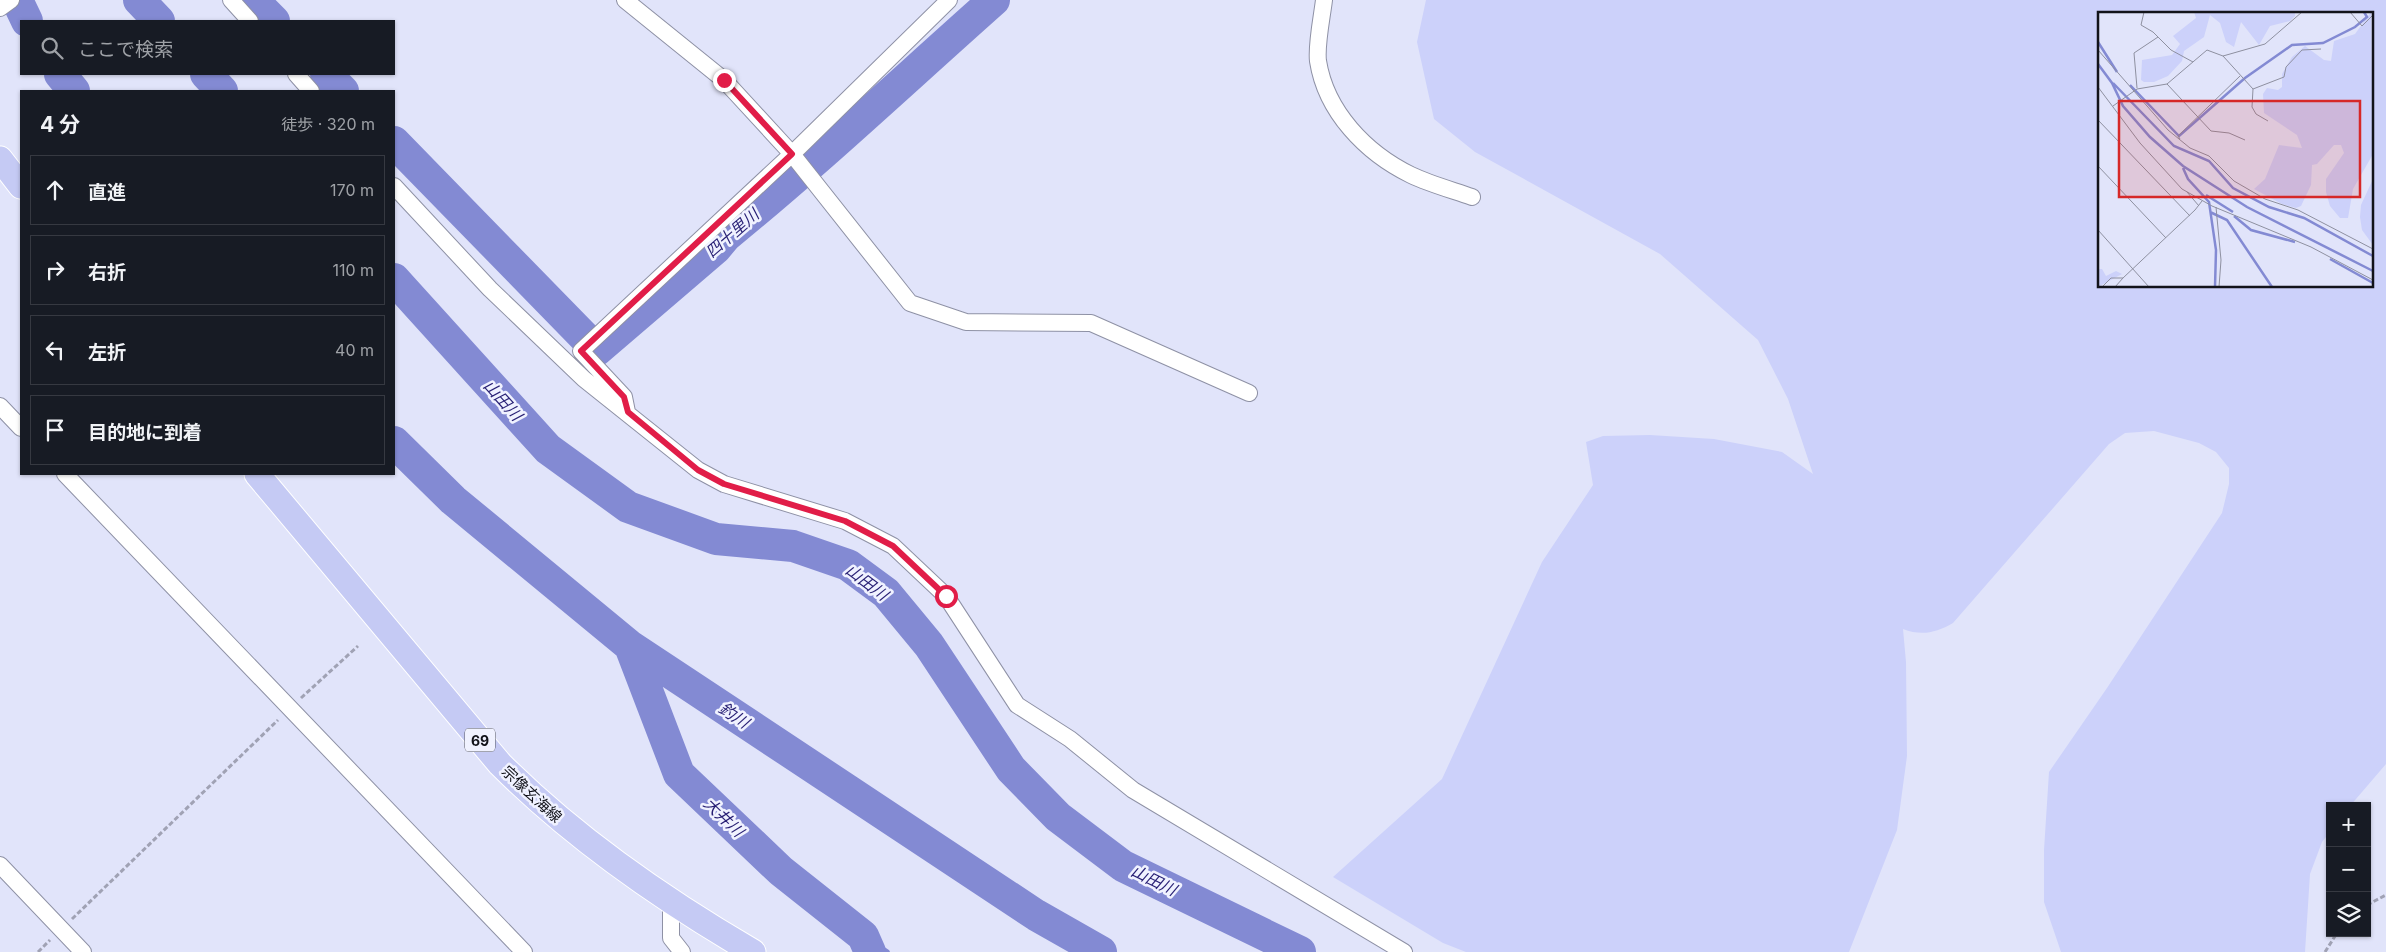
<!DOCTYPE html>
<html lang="ja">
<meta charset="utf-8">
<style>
:root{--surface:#171b24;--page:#20242c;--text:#f1f3f6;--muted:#9ea1a6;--line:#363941}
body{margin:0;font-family:Inter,"Noto Sans JP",sans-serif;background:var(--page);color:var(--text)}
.controls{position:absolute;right:15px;bottom:15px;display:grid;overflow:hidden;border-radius:0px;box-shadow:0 1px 4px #0004}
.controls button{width:45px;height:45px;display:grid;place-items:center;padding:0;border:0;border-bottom:1px solid var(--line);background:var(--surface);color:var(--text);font:25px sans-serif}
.stop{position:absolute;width:15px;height:15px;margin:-11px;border:4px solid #e11d48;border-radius:50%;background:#fff}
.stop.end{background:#e11d48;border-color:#fff;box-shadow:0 1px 5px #0008}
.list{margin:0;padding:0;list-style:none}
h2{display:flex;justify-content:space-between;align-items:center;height:65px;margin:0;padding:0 20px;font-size:21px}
h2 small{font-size:16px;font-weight:400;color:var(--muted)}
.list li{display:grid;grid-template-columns:32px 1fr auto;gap:15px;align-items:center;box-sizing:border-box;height:70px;margin:0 10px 10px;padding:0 10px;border:1px solid var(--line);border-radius:0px}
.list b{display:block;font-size:19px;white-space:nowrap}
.list em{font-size:16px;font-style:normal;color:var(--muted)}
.icon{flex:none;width:28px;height:28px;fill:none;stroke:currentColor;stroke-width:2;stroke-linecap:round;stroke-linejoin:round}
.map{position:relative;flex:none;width:2386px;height:952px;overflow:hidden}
.search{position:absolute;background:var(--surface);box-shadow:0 1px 4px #0004;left:20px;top:20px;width:375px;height:55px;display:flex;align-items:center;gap:12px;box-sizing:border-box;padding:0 18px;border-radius:0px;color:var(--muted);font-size:19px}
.panel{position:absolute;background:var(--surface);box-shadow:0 1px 4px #0004;left:20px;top:90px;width:375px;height:385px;border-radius:0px}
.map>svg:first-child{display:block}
.green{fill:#ccd1fa;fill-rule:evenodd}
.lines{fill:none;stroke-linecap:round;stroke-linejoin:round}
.stream{stroke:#838ad3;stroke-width:5.5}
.river{stroke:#838ad3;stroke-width:32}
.minor-casing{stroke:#8e91a5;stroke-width:18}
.primary-casing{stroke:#fff;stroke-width:27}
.path{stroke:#a0a2b4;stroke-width:3;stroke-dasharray:5 2.5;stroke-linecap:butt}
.minor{stroke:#fff;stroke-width:16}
.primary{stroke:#c5caf4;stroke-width:25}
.route{stroke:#e11d48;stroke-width:6}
.labels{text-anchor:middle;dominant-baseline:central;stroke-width:5;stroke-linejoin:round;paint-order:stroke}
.shield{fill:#f0f2ff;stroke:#55565f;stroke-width:1}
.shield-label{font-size:14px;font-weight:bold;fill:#12131a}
.street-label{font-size:15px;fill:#12131a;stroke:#f0f2ff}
.water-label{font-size:16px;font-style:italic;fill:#271f74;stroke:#f0f2ff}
.inset-river{fill:none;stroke:#838ad3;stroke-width:2.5}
.inset-road{fill:none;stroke:#8e90a0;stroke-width:1}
.view{fill:#d62828;fill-opacity:0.15;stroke:#d62828;stroke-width:2.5}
.inset-edge{fill:none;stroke:#12131a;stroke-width:2.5}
</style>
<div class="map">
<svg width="2386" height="952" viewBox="0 0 2386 952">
<rect width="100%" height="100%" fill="#e1e4fa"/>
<path class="green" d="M1426 0H2386V764L2350 806H2330V832L2322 842 2310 874 2305 952H2061L2044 902V850L2049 772 2107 688 2222 513 2229 484V468L2216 452 2199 443 2154 431 2125 433 2109 444 1953 623C1936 633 1921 636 1903 629L1906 662 1907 756 1897 830 1849 952H1466L1443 943 1333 877 1442 779 1542 562 1593 485 1586 442 1603 436 1650 435 1714 439 1782 452 1813 474 1788 399 1758 340 1660 254 1475 152 1434 119 1417 42ZM2100 14H2372V286H2100Z"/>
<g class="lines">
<path class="stream" d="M863 936 887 952"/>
<path class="river" d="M17 0 27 21
M139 0 159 21
M253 0 274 21
M60 74 74 91
M206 74 222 91
M326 74 343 91
M394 142 597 350 716 248 726 236C818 161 905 79 994 0
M394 279 548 449 628 507 716 539 793 546 848 565 886 593 929 645 1011 769 1058 817 1123 866 1300 952
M394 442 453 500 630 646 1036 915 1101 952
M630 646 679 774 781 871 863 936 870 952"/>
<defs>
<path id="minor" d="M231 0 250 21
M625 0 724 80 792 154 910 303 966 322 1091 323 1249 393
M1324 0C1322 17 1316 45 1318 61 1326 112 1366 153 1411 175 1430 184 1452 190 1472 197
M0 8 11 0
M296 74 311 91
M394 186 490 289 584 379 698 470 724 484 845 521 893 546 946 596 1017 705 1070 739 1133 790 1404 952
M0 406 21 428
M627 412 624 397 581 351 792 154 949 0
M65 474 524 952
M0 865 83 952
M671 901V938L682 952"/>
<path id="primary" d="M0 159 21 186
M257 474 500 764C575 839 662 899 753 952"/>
</defs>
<use href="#minor" class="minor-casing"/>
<use href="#primary" class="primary-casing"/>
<path class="path" d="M301 698 358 646
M2367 905 2386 895
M72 919 278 720
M38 952 50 940
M2325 952 2337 933"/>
<use href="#minor" class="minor"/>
<use href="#primary" class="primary"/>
</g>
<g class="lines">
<path class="route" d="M724 80 792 154 581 351 624 397 628 412 698 470 724 484 845 521 893 546 946 596"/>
</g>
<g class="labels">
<rect class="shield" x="465" y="728.5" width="30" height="23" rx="4"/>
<g class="shield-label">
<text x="480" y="740">69</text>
</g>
<g class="street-label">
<text transform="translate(532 794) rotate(43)">宗像玄海線</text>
</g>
<g class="water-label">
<text transform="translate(732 233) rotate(-41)">四十里川</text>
<text transform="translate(503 400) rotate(48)">山田川</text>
<text transform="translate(867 582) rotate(37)">山田川</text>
<text transform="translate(734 715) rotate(34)">釣川</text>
<text transform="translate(724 817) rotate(44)">大井川</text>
<text transform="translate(1154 880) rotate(26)">山田川</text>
</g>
</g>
<g transform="translate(2098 12)">
<rect width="275" height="275" fill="#e1e4fa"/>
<path d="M96 0H197V4L192 9 172 14 161 33 143 10 136 35 128 30 122 11 112 3 106 25 86 39 84 49 70 64 56 70H46L43 68 44 48 74 43 82 32 75 24 98 6ZM273 0 275 142 255 177 250 206H242L232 194 228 180V167L246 141 243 133H236L219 152 214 153 213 173 203 194 198 196 184 192 156 177 167 167 181 133 204 136 199 123 166 101 165 82 169 76 180 78 184 75V62L194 45 207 34 226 48 233 49 236 29 257 22ZM275 167V233L264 218 262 205 263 193ZM0 257H4L8 264 18 259 24 262 0 275Z" fill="#ccd1fa"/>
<path class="inset-river" d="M0 30 19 60M0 52 14 71 25 94 52 125 85 154 149 195 275 259M15 71 76 134 111 149 135 176 171 195 206 206 275 244M32 73 81 124 147 66 194 33 225 31 257 15 269 5 266 0M85 156 90 167 111 190 118 238 117 275M108 183 135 200M112 200 129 208 174 275M136 204 153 218 197 230M232 247 275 271"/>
<path class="inset-road" d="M46 0 43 13 55 20 73 38 95 50M252 0 264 14 275 3M0 38 70 118 92 136 111 144 136 169 167 187 200 198 275 237M125 44 155 77 154 95 158 102 170 109M69 72 113 119 131 121 147 128M0 75 42 131 84 177 114 194 213 235 275 268M39 76 36 41 60 25M155 77 186 65 188 55 204 38 223 37M15 94 39 77 69 72 109 38 125 44 167 32 204 0M0 108 92 204M82 127 80 124 142 64M0 154 68 226M89 180 101 194M118 195 123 248 121 275M0 218 51 275M25 266 97 198 104 189M4 275 13 266H25L17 275"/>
<path class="view" d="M21 89H262V185H21Z"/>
<rect width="275" height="275" class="inset-edge"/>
</g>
</svg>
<div class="controls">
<button>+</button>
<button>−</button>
<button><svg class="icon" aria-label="layers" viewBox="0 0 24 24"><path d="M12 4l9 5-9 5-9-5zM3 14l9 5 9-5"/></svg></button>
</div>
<div class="stop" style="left:946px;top:596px"></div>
<div class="stop end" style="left:724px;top:80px"></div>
<div class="search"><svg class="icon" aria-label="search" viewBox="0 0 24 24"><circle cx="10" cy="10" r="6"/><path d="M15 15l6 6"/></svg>ここで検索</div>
<section class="panel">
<h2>4 分<small>徒歩 · 320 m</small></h2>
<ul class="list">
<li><svg class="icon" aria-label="ahead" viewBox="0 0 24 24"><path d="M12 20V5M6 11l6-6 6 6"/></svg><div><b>直進</b></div><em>170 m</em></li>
<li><svg class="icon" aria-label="right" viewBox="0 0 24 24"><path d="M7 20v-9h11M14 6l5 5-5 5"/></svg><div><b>右折</b></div><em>110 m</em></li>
<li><svg class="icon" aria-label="left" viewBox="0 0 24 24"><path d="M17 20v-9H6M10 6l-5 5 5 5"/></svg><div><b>左折</b></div><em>40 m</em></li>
<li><svg class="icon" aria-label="arrive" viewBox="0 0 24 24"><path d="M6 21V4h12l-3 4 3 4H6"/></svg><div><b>目的地に到着</b></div></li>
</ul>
</section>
</div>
